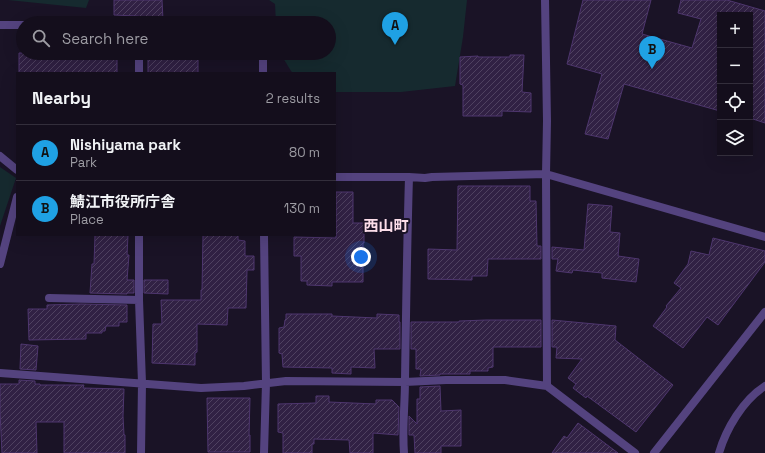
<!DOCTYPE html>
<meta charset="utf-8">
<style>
:root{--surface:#140e1c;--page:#211c29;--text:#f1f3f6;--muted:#9d9ca3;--line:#332e3b;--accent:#1fa1e4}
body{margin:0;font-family:"Space Grotesk","Noto Sans JP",sans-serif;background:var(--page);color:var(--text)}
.controls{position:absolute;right:12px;top:12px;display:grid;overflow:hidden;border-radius:0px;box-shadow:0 4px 16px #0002}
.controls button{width:36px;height:36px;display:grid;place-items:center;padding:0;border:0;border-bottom:1px solid var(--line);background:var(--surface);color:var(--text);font:20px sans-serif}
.you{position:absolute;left:361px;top:257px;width:14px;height:14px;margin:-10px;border:3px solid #fff;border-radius:50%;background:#1a73e8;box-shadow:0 0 0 6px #1a73e833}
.badge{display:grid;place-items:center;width:26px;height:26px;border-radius:50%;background:var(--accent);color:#111;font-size:13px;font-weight:700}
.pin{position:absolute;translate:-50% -33px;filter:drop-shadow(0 1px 2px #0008)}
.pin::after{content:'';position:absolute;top:21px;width:14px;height:12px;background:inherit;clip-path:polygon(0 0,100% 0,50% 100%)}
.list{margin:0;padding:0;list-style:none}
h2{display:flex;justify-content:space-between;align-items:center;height:52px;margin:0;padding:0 16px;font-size:17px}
h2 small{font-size:13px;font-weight:400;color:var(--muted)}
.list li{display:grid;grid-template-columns:26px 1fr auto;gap:12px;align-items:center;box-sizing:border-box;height:56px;padding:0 16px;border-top:1px solid var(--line)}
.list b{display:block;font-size:15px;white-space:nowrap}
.list p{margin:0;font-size:13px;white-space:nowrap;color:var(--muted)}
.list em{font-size:13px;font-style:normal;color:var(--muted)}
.icon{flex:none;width:22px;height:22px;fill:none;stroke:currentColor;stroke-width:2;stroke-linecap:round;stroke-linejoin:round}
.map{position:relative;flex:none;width:765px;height:453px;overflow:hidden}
.search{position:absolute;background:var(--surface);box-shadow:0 4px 16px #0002;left:16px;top:16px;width:320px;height:44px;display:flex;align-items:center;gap:10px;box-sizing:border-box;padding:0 14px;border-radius:22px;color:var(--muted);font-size:15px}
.panel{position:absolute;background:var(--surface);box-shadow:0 4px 16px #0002;left:16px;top:72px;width:320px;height:164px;border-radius:0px}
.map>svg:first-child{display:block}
.green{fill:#162a2f}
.building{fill:url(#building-hatch);stroke:#4e366e}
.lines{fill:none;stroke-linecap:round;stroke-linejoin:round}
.minor{stroke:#54437f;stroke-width:8}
.tertiary{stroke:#54437f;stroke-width:8}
.labels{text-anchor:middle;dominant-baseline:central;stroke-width:4;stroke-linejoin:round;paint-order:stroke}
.quarter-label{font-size:15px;font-weight:bold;fill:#fbdde9;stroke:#1a1326}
</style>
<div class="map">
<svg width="765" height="453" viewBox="0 0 765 453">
<defs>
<pattern id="building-hatch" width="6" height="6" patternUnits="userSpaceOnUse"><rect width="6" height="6" fill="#312144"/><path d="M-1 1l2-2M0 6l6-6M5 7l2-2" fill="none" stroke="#4f4160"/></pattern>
</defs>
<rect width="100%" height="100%" fill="#1a1326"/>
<path class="green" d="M8 0H89L86 8Z
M269 0H467L463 37 455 86 401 92H335V73H293L291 71 280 53H329V23H276L275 4Z
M0 167 16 178 0 226Z"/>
<path class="building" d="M114 0H162L163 20H144L143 17 136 16 114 15Z
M583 0H651L642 34 692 48 701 19 678 13 681 0H727L765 11V123L750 118V106L753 91 750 90V15H720V111L624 84 608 139 585 134 602 74 567 64Z
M19 53H117V73H19Z
M148 53H198V73H148Z
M510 55H524L522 92 531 93V112L502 111V116H463V85L460 84V57L478 56V57H510Z
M458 186H530V201H536L537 246H541V259H488L487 276H472V280L428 279V249L457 250Z
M336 192H353V223H364V243H363V282H332V286L307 285V281H301V256H294V237L336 238Z
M588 204 612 206 610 232 620 233 618 256 639 259 636 282 602 278V273L573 270 572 273 556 271 558 259H552V247L584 250Z
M95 235H128L127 255H129L127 280H134V293H127V294L90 293 92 264H94Z
M203 235H238V240L245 241V256H254V270H247L246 308H228L227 325 197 324V352L195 353V365L152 363 153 324H162L161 300H201V290H202Z
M713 238 765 251V262L718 325 707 317 683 348 653 326 667 307 666 306 681 288 674 283 688 264 691 251 709 255Z
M144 280H168V294L144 293Z
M81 304 127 305V322H119V326H106L105 331H102V333H86V339L29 340 28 309H47V305Z
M286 314H332V316L377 318V314L399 315V322H400V349H374L375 368 351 367V374L332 373V368L283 367 282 354 279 353V328L284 327 285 320 286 319Z
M486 320H541V347H493V367L488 368V371H470V374H440V375L420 376 421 369H416V349H411V322H459V321Z
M552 320 616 326 615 340 673 385 636 432 587 396 586 398 573 388 576 384 568 378 582 359 556 358 557 347H552Z
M21 344 38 346 36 370 20 369Z
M19 380 35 381V384H40V385H84L83 388 124 389 123 416 124 435H125V453H64V422H36L37 453H2L0 412V384H19Z
M440 386 441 411 461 410V446H441V453H415L414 435H409V416L417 424V399H420V387Z
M316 396H329V402L376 404V400H392L399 407 398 435 373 433V453H350L349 440 314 439V444H312V453H283V433L278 432V404L316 403Z
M207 398H250L249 435H250V452H208Z
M578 423 618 453H552L564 436 567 438Z"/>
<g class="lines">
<path class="minor" d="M545 0 547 121 546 174 547 386
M0 25H23
M263 53V73
M139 73V53
M0 156 17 170
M335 177H409L425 178 432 177 546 174 765 237
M139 235V300L142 383 141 453
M264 235 266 383 264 453
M0 264 17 197
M49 298 139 300
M0 373 201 388 244 386 286 381 405 382 446 380H505L547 386 635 453
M404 453C402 429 405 405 405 380 406 313 407 245 409 177"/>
<path class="tertiary" d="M654 453 765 312
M719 453C726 429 743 400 765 386"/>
</g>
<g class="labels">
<g class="quarter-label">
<text x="386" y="225">西山町</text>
</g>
</g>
</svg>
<div class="controls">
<button>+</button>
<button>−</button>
<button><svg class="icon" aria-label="locate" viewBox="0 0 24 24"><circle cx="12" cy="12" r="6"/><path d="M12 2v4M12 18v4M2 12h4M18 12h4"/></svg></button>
<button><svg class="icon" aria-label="layers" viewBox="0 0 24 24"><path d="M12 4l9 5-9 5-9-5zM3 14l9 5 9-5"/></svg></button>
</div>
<div class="you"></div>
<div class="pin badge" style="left:395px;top:45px">A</div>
<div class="pin badge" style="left:652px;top:69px">B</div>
<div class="search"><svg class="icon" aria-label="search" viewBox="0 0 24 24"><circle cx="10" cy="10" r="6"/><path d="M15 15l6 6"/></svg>Search here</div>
<section class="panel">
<h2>Nearby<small>2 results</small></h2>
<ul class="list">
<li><span class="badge">A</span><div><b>Nishiyama park</b><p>Park</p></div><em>80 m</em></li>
<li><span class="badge">B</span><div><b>鯖江市役所庁舎</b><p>Place</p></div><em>130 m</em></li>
</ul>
</section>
</div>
